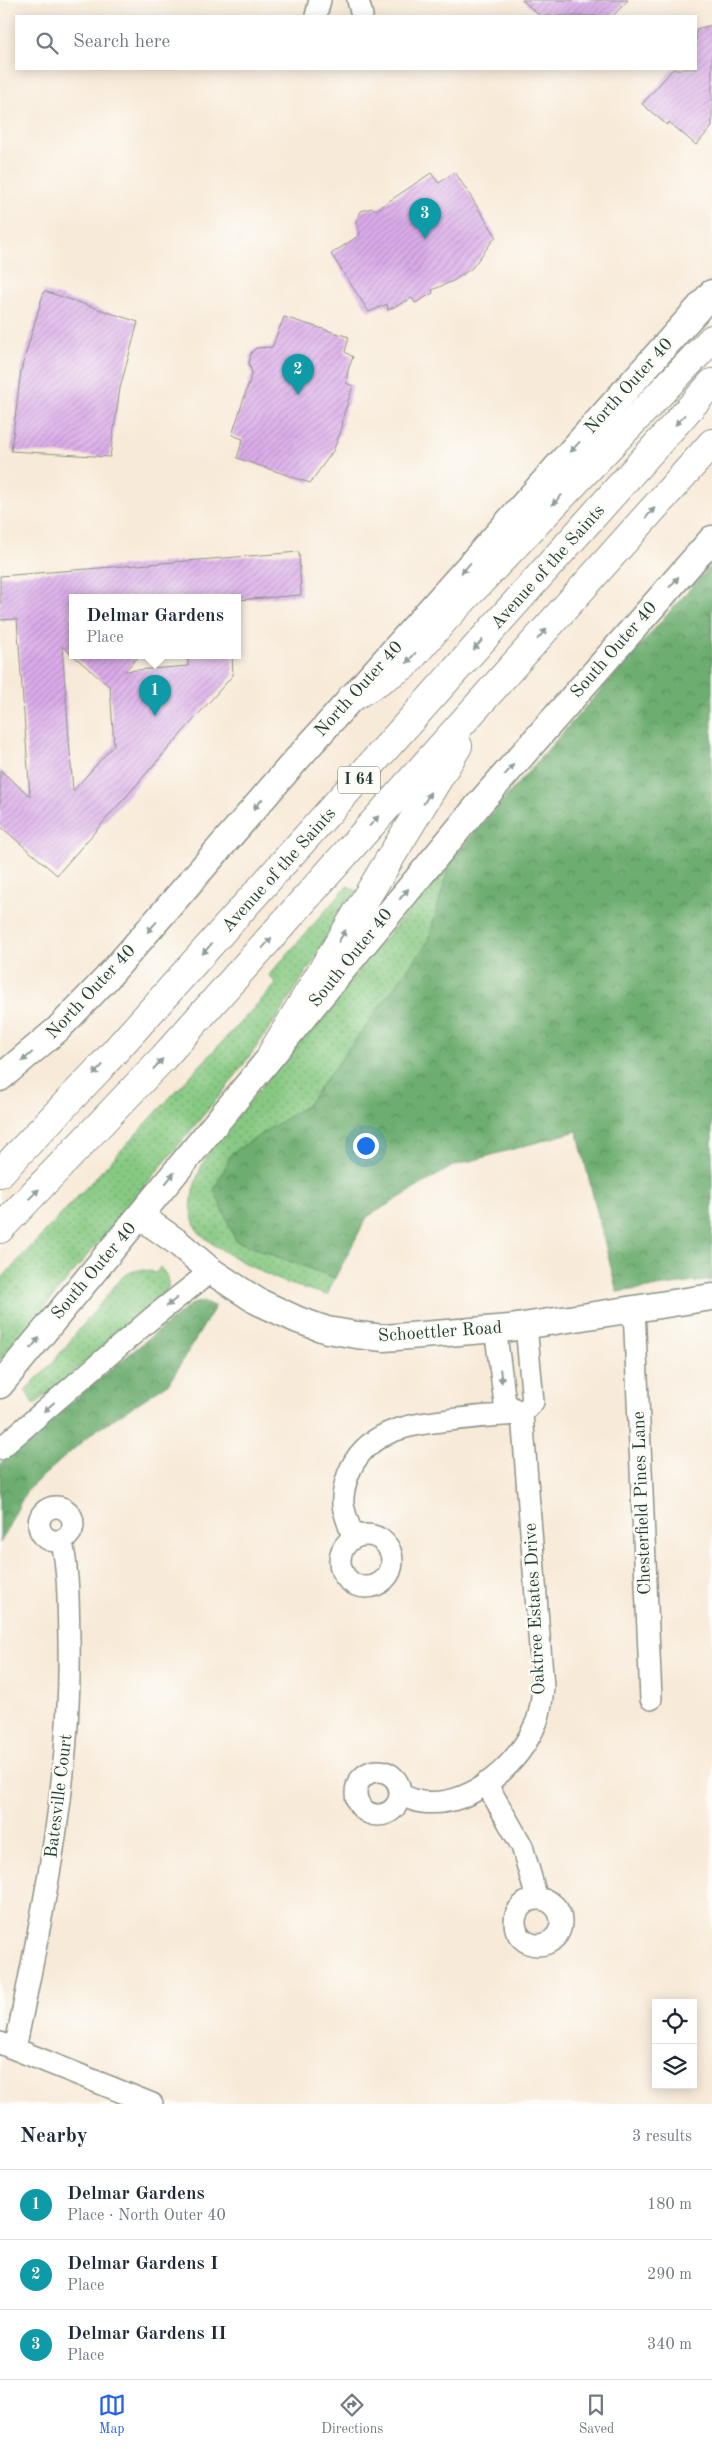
<!DOCTYPE html>
<meta charset="utf-8">
<style>
:root{--surface:#fff;--page:#f2f2f3;--text:#1f2937;--muted:#747a83;--line:#e0e1e3;--accent:#2563eb}
body{margin:0;font-family:"Old Standard TT",serif;background:var(--page);color:var(--text)}
.controls{position:absolute;right:15px;bottom:15px;display:grid;overflow:hidden;border-radius:0px;box-shadow:0 2px 12px #0003}
.controls button{width:45px;height:45px;display:grid;place-items:center;padding:0;border:0;border-bottom:1px solid var(--line);background:var(--surface);color:var(--text);font:25px sans-serif}
.you{position:absolute;left:365px;top:1145px;width:18px;height:18px;margin:-12px;border:4px solid #fff;border-radius:50%;background:#1a73e8;box-shadow:0 0 0 8px #1a73e833}
.badge{display:grid;place-items:center;width:32px;height:32px;border-radius:50%;background:var(--accent);color:#fff;font-size:16px;font-weight:700}
.pin{position:absolute;translate:-50% -41px;filter:drop-shadow(0 1px 2px #0008)}
.pin::after{content:'';position:absolute;top:26px;width:18px;height:15px;background:inherit;clip-path:polygon(0 0,100% 0,50% 100%)}
.popup{position:absolute;left:69px;top:594px;width:172px;height:65px;box-sizing:border-box;display:grid;place-content:center;border-radius:0px;background:var(--surface);filter:drop-shadow(0 1px 4px #0005);font-size:16px;white-space:nowrap;color:var(--muted)}
.popup b{font-size:19px;color:var(--text)}
.popup::after{content:'';position:absolute;left:50%;top:100%;margin-left:-10px;border:10px solid transparent;border-top-color:var(--surface)}
.list{margin:0;padding:0;list-style:none}
h2{display:flex;justify-content:space-between;align-items:center;height:65px;margin:0;padding:0 20px;font-size:21px}
h2 small{font-size:16px;font-weight:400;color:var(--muted)}
.list li{display:grid;grid-template-columns:32px 1fr auto;gap:15px;align-items:center;box-sizing:border-box;height:70px;padding:0 20px;border-top:1px solid var(--line)}
.list b{display:block;font-size:19px;white-space:nowrap}
.list p{margin:0;font-size:16px;white-space:nowrap;color:var(--muted)}
.list em{font-size:16px;font-style:normal;color:var(--muted)}
.icon{flex:none;width:28px;height:28px;fill:none;stroke:currentColor;stroke-width:2;stroke-linecap:round;stroke-linejoin:round}
.map{position:relative;flex:none;width:712px;height:2104px;overflow:hidden}
.search{position:absolute;background:var(--surface);box-shadow:0 2px 12px #0003;left:15px;right:15px;top:15px;height:55px;display:flex;align-items:center;gap:12px;box-sizing:border-box;padding:0 18px;border-radius:0px;color:var(--muted);font-size:19px}
.sheet{height:275px;background:var(--surface)}
nav{display:flex;justify-content:space-around;align-items:center;box-sizing:border-box;height:70px;border-top:1px solid var(--line);background:var(--surface);font-size:14px;color:var(--muted)}
nav a{display:grid;justify-items:center;gap:2px}
nav .on{color:var(--accent)}
.map>svg:first-child{display:block}
.grass{fill:url(#grass-dots);stroke:#53835b}
.forest{fill:url(#forest-crowns);stroke:#467552}
.building{fill:url(#building-hatch);fill-rule:evenodd}
.lines{fill:none;stroke-linecap:round;stroke-linejoin:round}
.minor-casing{stroke:#8c9486;stroke-width:24}
.tertiary-casing{stroke:#8c9486;stroke-width:29}
.motorway-casing{stroke:#8c9486;stroke-width:30}
.minor{stroke:#fff;stroke-width:21}
.tertiary{stroke:#fff;stroke-width:26}
.motorway{stroke:#fff;stroke-width:28}
.oneway{fill:#8f9e9a}
.labels{text-anchor:middle;dominant-baseline:central;stroke-width:5;stroke-linejoin:round;paint-order:stroke}
.shield{fill:#fdfcf7;stroke:#62766e;stroke-width:1}
.shield-label{font-size:16px;font-weight:bold;fill:#1f3d34}
.street-label{font-size:18px;fill:#1f3d34;stroke:#fdfcf7}
</style>
<div class="map">
<svg width="712" height="2104" viewBox="0 0 712 2104">
<defs>
<pattern id="grass-dots" width="8" height="8" patternUnits="userSpaceOnUse" patternTransform="scale(1.25)"><rect width="8" height="8" fill="#87c982"/><path d="M2 2h.1M6 6h.1" fill="none" stroke="#6ea46b" stroke-width="1.8" stroke-linecap="round"/></pattern>
<pattern id="forest-crowns" width="20" height="18" patternUnits="userSpaceOnUse" patternTransform="scale(1.25)"><rect width="20" height="18" fill="#6dad70"/><path d="M2 6a3 3 0 1 1 6 0M12 15a3 3 0 1 1 6 0" fill="none" stroke="#598e5d"/></pattern>
<pattern id="building-hatch" width="6" height="6" patternUnits="userSpaceOnUse" patternTransform="scale(1.25)"><rect width="6" height="6" fill="#dbacea"/><path d="M-1 1l2-2M0 6l6-6M5 7l2-2" fill="none" stroke="#b18dbe"/></pattern>
</defs>
<rect width="100%" height="100%" fill="#fdfcf7"/>
<filter id="ink" filterUnits="userSpaceOnUse"><feTurbulence type="fractalNoise" baseFrequency=".02" numOctaves="2"/><feDisplacementMap in="SourceGraphic" scale="10" xChannelSelector="R" yChannelSelector="G"/><feConvolveMatrix kernelMatrix="1 2 1 2 8 2 1 2 1" color-interpolation-filters="sRGB"/></filter>
<filter id="wash" filterUnits="userSpaceOnUse"><feTurbulence type="fractalNoise" baseFrequency=".0096" numOctaves="4" result="noise"/><feDisplacementMap in="SourceGraphic" scale="20" xChannelSelector="R" yChannelSelector="G"/><feGaussianBlur stdDeviation="1.12" result="paint"/><feColorMatrix in="noise" values="0 0 0 0 0 0 0 0 0 0 0 0 0 0 0 0 0 1.4 0 .05"/><feComposite in="paint" operator="in"/></filter>
<g filter="url(#wash)">
<rect width="100%" height="100%" fill="#f8ead8"/>
<path class="grass" d="M451 859 428 942 307 1105 232 1153 236 1241 335 1278 327 1295C311 1290 292 1286 277 1279 260 1272 203 1243 196 1228 184 1202 198 1172 210 1149Z
M347 886 358 891 277 1018 230 1083 0 1361V1280L276 984 269 975Z
M160 1267 168 1277V1287L164 1296 34 1405 25 1390 53 1362 122 1277C135 1269 141 1268 156 1273Z"/>
<path class="forest" d="M712 564V1280L617 1292 577 1131 453 1166 367 1217 335 1278 236 1241 214 1190 232 1153 307 1105 428 942 451 859Z
M203 1301 215 1307 169 1383 92 1433 27 1490 0 1543V1464L14 1448 190 1305Z"/>
<g id="blocks">
<path class="building" d="M522 0H628L613 16H540Z
M712 25V127L696 145 669 122 667 125 642 104 673 69H696V29Z
M455 172 496 236 472 268 453 281 432 290 433 293 415 303 412 298 388 310 387 304 369 312 331 254 360 235 356 221 361 211 372 208 376 210 431 173 439 183Z
M44 291 138 322 120 388 110 457 11 451 21 370Z
M284 317 349 337 345 352 353 357 348 370 346 383 353 386 343 417 342 428 333 451 310 483 237 458 243 439 232 435 252 373 249 364 251 353 256 348 272 347Z
M299 552 301 595 238 600V597H72V655H140L125 671 188 666V655H232L233 675 57 875 0 826V770L30 796 17 619 0 620V576ZM62 646 110 687 114 745 73 791Z"/>
</g>
</g>
<g filter="url(#ink)">
<use href="#blocks" fill-opacity="0" stroke="#8c9486" stroke-width="1"/>
<g class="lines">
<defs>
<path id="minor" d="M358 0 362 16
M316 16 320 0
M634 1308 651 1699
M495 1328 505 1403 522 1414
M0 1449 153 1317 211 1271
M39 1524a17 17 0 1 1 34 0a17 17 0 1 1-34 0Z
M340 1561a26 26 0 1 1 52 0a26 26 0 1 1-52 0Z
M353 1538C350 1527 345 1516 343 1505 342 1495 345 1484 348 1475 365 1430 408 1425 449 1420 473 1417 497 1415 522 1414
M356 1793a22 22 0 1 1 44 0a22 22 0 1 1-44 0Z
M486 1783 522 1846 537 1899
M400 1795C407 1797 415 1801 422 1802 472 1808 519 1764 537 1721 541 1710 542 1698 543 1687L522 1414 533 1402 526 1325
M515 1922a23 23 0 1 1 46 0a23 23 0 1 1-46 0Z
M0 2043 152 2104
M15 2049C43 1912 72 1780 69 1639 68 1603 69 1576 62 1541"/>
<path id="tertiary" d="M0 1078 58 1029 106 979 290 767 712 293
M140 1216 177 1242 211 1271 257 1301 298 1320 327 1330 357 1335 384 1338 510 1328 712 1297
M0 1385 480 803 712 539"/>
<path id="motorway" d="M351 698 405 665 446 618 712 339
M272 1053 458 746
M0 1173 100 1068 712 383
M0 1229 164 1057 712 443"/>
</defs>
<use href="#minor" class="minor-casing"/>
<use href="#tertiary" class="tertiary-casing"/>
<use href="#motorway" class="motorway-casing"/>
<use href="#minor" class="minor"/>
<use href="#tertiary" class="tertiary"/>
<use href="#motorway" class="motorway"/>
</g>
<defs><path id="oneway-solid" d="M-6-.8H1V-3.2L6.5 0L1 3.2V.8H-6Z" transform="scale(1.25)"/></defs>
<g class="oneway">
<use href="#oneway-solid" transform="translate(680 420) rotate(132)"/>
<use href="#oneway-solid" transform="translate(575 447) rotate(132)"/>
<use href="#oneway-solid" transform="translate(557 500) rotate(134)"/>
<use href="#oneway-solid" transform="translate(650 513) rotate(-48)"/>
<use href="#oneway-solid" transform="translate(466 568) rotate(132)"/>
<use href="#oneway-solid" transform="translate(674 582) rotate(-49)"/>
<use href="#oneway-solid" transform="translate(542 634) rotate(-48)"/>
<use href="#oneway-solid" transform="translate(478 645) rotate(131)"/>
<use href="#oneway-solid" transform="translate(411 658) rotate(131)"/>
<use href="#oneway-solid" transform="translate(509 770) rotate(-49)"/>
<use href="#oneway-solid" transform="translate(427 798) rotate(-60)"/>
<use href="#oneway-solid" transform="translate(258 804) rotate(131)"/>
<use href="#oneway-solid" transform="translate(374 821) rotate(-48)"/>
<use href="#oneway-solid" transform="translate(404 894) rotate(-50)"/>
<use href="#oneway-solid" transform="translate(152 927) rotate(131)"/>
<use href="#oneway-solid" transform="translate(342 936) rotate(-58)"/>
<use href="#oneway-solid" transform="translate(267 943) rotate(-49)"/>
<use href="#oneway-solid" transform="translate(207 949) rotate(132)"/>
<use href="#oneway-solid" transform="translate(27 1057) rotate(139)"/>
<use href="#oneway-solid" transform="translate(158 1064) rotate(-47)"/>
<use href="#oneway-solid" transform="translate(98 1070) rotate(133)"/>
<use href="#oneway-solid" transform="translate(170 1178) rotate(-51)"/>
<use href="#oneway-solid" transform="translate(34 1194) rotate(-45)"/>
<use href="#oneway-solid" transform="translate(172 1302) rotate(141)"/>
<use href="#oneway-solid" transform="translate(35 1343) rotate(-51)"/>
<use href="#oneway-solid" transform="translate(501 1376) rotate(83)"/>
<use href="#oneway-solid" transform="translate(49 1407) rotate(139)"/>
</g>
</g>
<g class="labels">
<rect class="shield" x="338" y="766.5" width="42" height="27" rx="4"/>
<g class="shield-label">
<text x="359" y="780">I 64</text>
</g>
<g class="street-label">
<text transform="translate(629 386) rotate(-48)">North Outer 40</text>
<text transform="translate(548 567) rotate(-48)">Avenue of the Saints</text>
<text transform="translate(614 650) rotate(-49)">South Outer 40</text>
<text transform="translate(359 689) rotate(-48)">North Outer 40</text>
<text transform="translate(279 870) rotate(-48)">Avenue of the Saints</text>
<text transform="translate(351 958) rotate(-51)">South Outer 40</text>
<text transform="translate(91 992) rotate(-47)">North Outer 40</text>
<text transform="translate(94 1271) rotate(-50)">South Outer 40</text>
<text transform="translate(440 1332) rotate(-4)">Schoettler Road</text>
<text transform="translate(642 1503) rotate(-92)">Chesterfield Pines Lane</text>
<text transform="translate(535 1609) rotate(-93)">Oaktree Estates Drive</text>
<text transform="translate(59 1796) rotate(-83)">Batesville Court</text>
</g>
</g>
</svg>
<div class="controls">
<button><svg class="icon" aria-label="locate" viewBox="0 0 24 24"><circle cx="12" cy="12" r="6"/><path d="M12 2v4M12 18v4M2 12h4M18 12h4"/></svg></button>
<button><svg class="icon" aria-label="layers" viewBox="0 0 24 24"><path d="M12 4l9 5-9 5-9-5zM3 14l9 5 9-5"/></svg></button>
</div>
<div class="you"></div>
<div class="pin badge" style="left:155px;top:716px;background:#0f9aa8">1</div>
<div class="popup"><b>Delmar Gardens</b>Place</div>
<div class="pin badge" style="left:298px;top:395px;background:#0f9aa8">2</div>
<div class="pin badge" style="left:425px;top:239px;background:#0f9aa8">3</div>
<div class="search"><svg class="icon" aria-label="search" viewBox="0 0 24 24"><circle cx="10" cy="10" r="6"/><path d="M15 15l6 6"/></svg>Search here</div>
</div>
<section class="sheet">
<h2>Nearby<small>3 results</small></h2>
<ul class="list">
<li><span class="badge" style="background:#0f9aa8">1</span><div><b>Delmar Gardens</b><p>Place · North Outer 40</p></div><em>180 m</em></li>
<li><span class="badge" style="background:#0f9aa8">2</span><div><b>Delmar Gardens I</b><p>Place</p></div><em>290 m</em></li>
<li><span class="badge" style="background:#0f9aa8">3</span><div><b>Delmar Gardens II</b><p>Place</p></div><em>340 m</em></li>
</ul>
</section>
<nav>
<a class="on"><svg class="icon" aria-label="map" viewBox="0 0 24 24"><path d="M3 6l6-2 6 2 6-2v14l-6 2-6-2-6 2zM9 4v14M15 6v14"/></svg>Map</a>
<a><svg class="icon" aria-label="directions" viewBox="0 0 24 24"><path d="M12 3l9 9-9 9-9-9zM9 14v-3h6M13 9l2 2-2 2"/></svg>Directions</a>
<a><svg class="icon" aria-label="saved" viewBox="0 0 24 24"><path d="M7 4h10v16l-5-4-5 4z"/></svg>Saved</a>
</nav>
